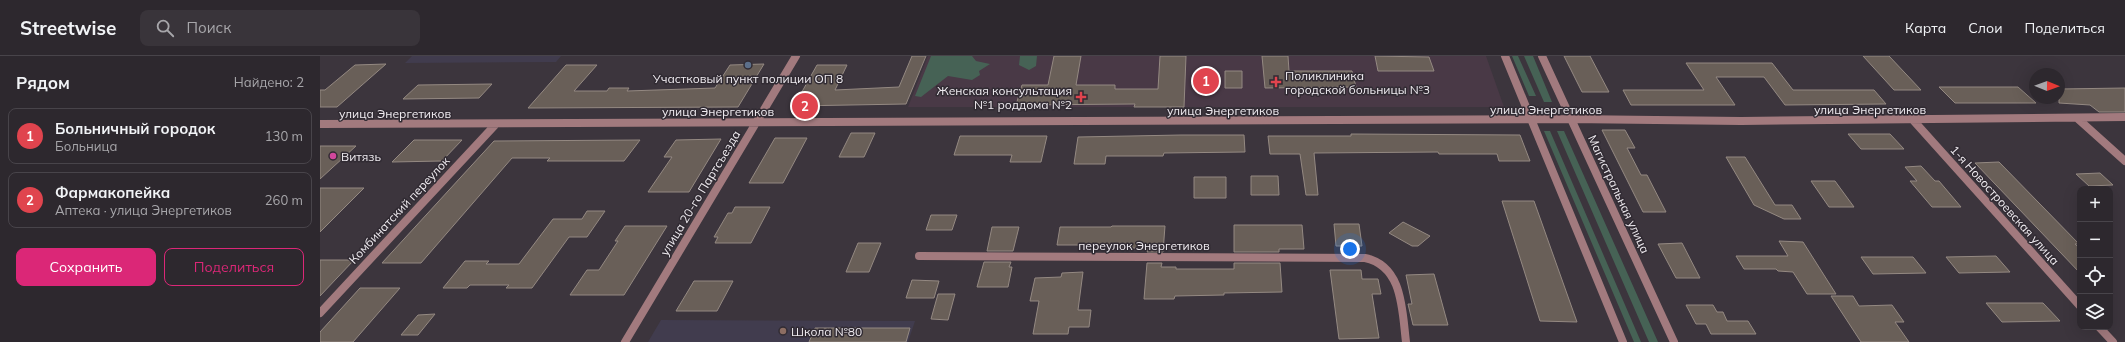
<!DOCTYPE html>
<html lang="ru">
<meta charset="utf-8">
<style>
:root{--surface:#2d282e;--page:#39343a;--text:#f1f3f6;--muted:#a7a6aa;--line:#48444a;--accent:#db2777}
body{margin:0;font-family:Mulish,sans-serif;background:var(--page);color:var(--text)}
.controls{position:absolute;right:12px;bottom:12px;display:grid;overflow:hidden;border-radius:8px;box-shadow:0 4px 16px #0002}
.controls button{width:36px;height:36px;display:grid;place-items:center;padding:0;border:0;border-bottom:1px solid var(--line);background:var(--surface);color:var(--text);font:20px sans-serif}
.compass{position:absolute;left:1709px;top:12px;width:36px;height:36px;border-radius:50%;background:var(--surface);box-shadow:0 4px 16px #0002;rotate:91deg}
.you{position:absolute;left:1030px;top:193px;width:14px;height:14px;margin:-10px;border:3px solid #fff;border-radius:50%;background:#1a73e8;box-shadow:0 0 0 6px #1a73e833}
.badge{display:grid;place-items:center;width:26px;height:26px;border-radius:50%;background:var(--accent);color:#fff;font-size:13px;font-weight:700}
.pin{position:absolute;translate:-50% -50%;border:2px solid #fff;box-shadow:0 1px 4px #0006}
.list{margin:0;padding:0;list-style:none}
h2{display:flex;justify-content:space-between;align-items:center;height:52px;margin:0;padding:0 16px;font-size:17px}
h2 small{font-size:13px;font-weight:400;color:var(--muted)}
.list li{display:grid;grid-template-columns:26px 1fr auto;gap:12px;align-items:center;box-sizing:border-box;height:56px;margin:0 8px 8px;padding:0 8px;border:1px solid var(--line);border-radius:8px}
.list b{display:block;font-size:15px;white-space:nowrap}
.list p{margin:0;font-size:13px;white-space:nowrap;color:var(--muted)}
.list em{font-size:13px;font-style:normal;color:var(--muted)}
.actions{display:flex;gap:8px;padding:12px 16px}
.actions a{flex:1;padding:9px 0;border:1px solid var(--accent);border-radius:8px;text-align:center;font-size:14px;color:var(--accent)}
.actions .main{background:var(--accent);color:#fff}
.icon{flex:none;width:22px;height:22px;fill:none;stroke:currentColor;stroke-width:2;stroke-linecap:round;stroke-linejoin:round}
.map{position:relative;flex:none;width:1805px;height:286px;overflow:hidden}
header{display:flex;align-items:center;gap:24px;box-sizing:border-box;height:56px;padding:0 20px;background:var(--surface);border-bottom:1px solid var(--line)}
header strong{font-size:19px}
nav{display:flex;gap:22px;margin-inline-start:auto;font-size:14px}
.search{width:280px;height:36px;background:var(--page);display:flex;align-items:center;gap:10px;box-sizing:border-box;padding:0 14px;border-radius:8px;color:var(--muted);font-size:15px}
main{display:flex}
aside{flex:1;background:var(--surface)}
.map>svg:first-child{display:block}
.education{fill:#413c4e}
.medical{fill:#493946}
.green{fill:#466255}
.building{fill:#695f58;stroke:#948982}
.lines{fill:none;stroke-linecap:round;stroke-linejoin:round}
.street{stroke:#a27a7e;stroke-width:8}
.service-dot{fill:#5c6f8a;stroke:#312b33;stroke-width:1.5}
.health-dot{fill:#e0444e;stroke:#312b33;stroke-width:1.5}
.hotel-dot{fill:#d1479c;stroke:#312b33;stroke-width:1.5}
.education-dot{fill:#8d6e63;stroke:#312b33;stroke-width:1.5}
.labels{text-anchor:middle;dominant-baseline:central;stroke-width:3;stroke-linejoin:round;paint-order:stroke}
.poi-label{font-size:12px;fill:#f0ecf1;stroke:#312b33;text-anchor:start}
.street-label{font-size:12px;fill:#f0ecf1;stroke:#312b33}
</style>
<header>
<strong>Streetwise</strong>
<div class="search"><svg class="icon" aria-label="search" viewBox="0 0 24 24"><circle cx="10" cy="10" r="6"/><path d="M15 15l6 6"/></svg>Поиск</div>
<nav><a>Карта</a><a>Слои</a><a>Поделиться</a></nav>
</header>
<main>
<aside>
<h2>Рядом<small>Найдено: 2</small></h2>
<ul class="list">
<li><span class="badge" style="background:#e0444e">1</span><div><b>Больничный городок</b><p>Больница</p></div><em>130 m</em></li>
<li><span class="badge" style="background:#e0444e">2</span><div><b>Фармакопейка</b><p>Аптека · улица Энергетиков</p></div><em>260 m</em></li>
</ul>
<div class="actions"><a class="main">Сохранить</a><a>Поделиться</a></div>
</aside>
<div class="map">
<svg width="1805" height="286" viewBox="0 0 1805 286">
<rect width="100%" height="100%" fill="#3c353d"/>
<path class="education" d="M92 0H241L236 6 85 7Z
M341 264 595 265 588 286H328Z"/>
<path class="medical" d="M608 0H1166L1184 51H588Z"/>
<path class="green" d="M611 0H652L656 5 670 8 659 15 660 19 652 24 628 20 601 41 595 40Z
M700 0H717L716 10 709 14 699 9Z
M1192 0H1198L1216 40H1209Z
M1204 0H1213L1232 46H1224Z
M1224 75H1230L1321 286H1314Z
M1237 75H1244L1338 286H1329Z"/>
<path class="building" d="M592 0H606L586 48 474 50 497 9H527L515 34 579 31Z
M734 0H761L756 29H795V33H838L840 0H866L864 51H814L815 48 696 49 702 29H728Z
M942 0H968L969 15H1032L1036 31 945 32Z
M1055 0 1109 1 1114 15H1058Z
M1244 0H1270L1289 36H1262Z
M1543 0H1569L1601 34H1574Z
M1366 7H1452L1473 34H1554L1566 48 1465 49 1444 21H1396L1415 49H1311L1303 34H1384Z
M66 8 17 51H0V34H5L35 9Z
M444 8 418 51 208 52 246 9H277L254 35H287L289 32H309L307 35 395 32 410 9Z
M905 15H922V32H905Z
M172 28 159 42 83 43 98 29Z
M1619 31H1698L1716 47H1635Z
M1805 32V56H1779L1770 49 1739 47V33Z
M1282 74H1305L1315 92H1307L1321 119H1327L1346 156H1323Z
M531 77H555L544 101H519Z
M1031 78 1200 79 1210 105H1179L1177 98H1119L1118 96 994 97 998 139H986L980 98H950L948 80H1031Z
M1528 78H1570L1584 93H1541Z
M861 79H924L925 96 844 97 843 100H786L785 108H754L758 81Z
M640 80H727L721 106H690L692 99H634Z
M455 82H487L463 127H429Z
M401 83 369 136H328L352 101H344L356 84Z
M94 84H142L122 105 72 106Z
M320 84 304 105H227L230 102H192L101 207H62L174 85Z
M0 90H36L0 123Z
M1406 101H1425L1455 149H1472L1481 163H1464L1434 149Z
M1679 106 1759 188H1755L1760 193V217L1655 107Z
M1601 110 1615 125H1619L1641 151H1612L1590 125H1597L1585 111Z
M1780 117 1793 129 1769 130 1756 118Z
M931 120H958L959 139H931Z
M874 121H906V142H874Z
M1491 125H1515L1534 151H1509Z
M0 132H44L0 176Z
M1182 145H1214L1257 266 1220 265Z
M415 151H450L431 187H395L398 181H394L408 157H412Z
M267 155H285L267 181H249L212 232H186L189 229H150L147 232H123L145 205H169L166 208H199L233 163H262Z
M611 159H637L632 174H606Z
M1083 166 1110 180 1098 190H1092L1069 177Z
M1014 168H1039L1042 190H1016Z
M914 169H982L984 193H959V196H914Z
M305 170H347L304 239H250L267 214H279L298 185H295Z
M792 170H845L843 196H827L828 192H788L789 189H737L740 171H791Z
M672 171H699L693 195H667Z
M1459 185 1483 186 1516 238H1487L1473 216 1458 215 1456 213H1424L1416 200H1468Z
M538 187H561L549 216H526Z
M1362 187 1380 222H1356L1338 188Z
M1676 200 1690 216 1639 217 1626 201Z
M1541 201H1593L1606 217 1553 218Z
M0 204H34L0 240Z
M664 206H691L689 211H692L688 231H657Z
M827 207H842L841 211H856V213H914V207H960L962 236 904 237V239L855 240 854 243H824Z
M1010 214H1041L1042 223H1058L1061 238H1052L1059 282 1019 283Z
M763 216 758 254H771L769 271H749L748 278H713L719 245H710L715 222 741 221 742 217Z
M1114 218 1128 269H1093L1088 248H1092L1086 219Z
M592 224 619 225 614 242H586Z
M374 225H413L397 255H356Z
M40 232H80L33 286H0V276Z
M618 238H635L628 264 611 263Z
M1511 240H1533L1539 250 1572 249 1584 266H1575L1589 286H1541Z
M1666 247H1723L1740 265 1682 266Z
M1366 249H1393L1397 256H1403L1407 265H1428L1436 278H1391L1386 268H1376Z
M115 258 98 279H81L98 259Z
M495 272H590L586 286H489Z"/>
<g class="lines">
<path class="street" d="M1185 0 1303 286
M1222 0 1354 286
M1757 62 1805 105
M1593 64 1760 250
M0 68 1250 63 1421 65 1805 61
M599 200 1045 202C1083 210 1082 254 1086 286
M0 257 176 68
M1779 271 1793 286
M305 286 476 0"/>
</g>
<circle class="service-dot" cx="428" cy="9" r="4"/>
<g class="health-dot">
<path d="M954 20h4v4h4v4h-4v4h-4v-4h-4v-4h4z"/>
<path d="M759 35h4v4h4v4h-4v4h-4v-4h-4v-4h4z"/>
</g>
<circle class="hotel-dot" cx="13" cy="100" r="4"/>
<circle class="education-dot" cx="463" cy="275" r="4"/>
<g class="labels">
<g class="poi-label">
<text x="965" y="19">Поликлиника<tspan x="965" dy="14">городской больницы №3</tspan></text>
<text x="428" y="22" text-anchor="middle">Участковый пункт полиции ОП 8</text>
<text x="752" y="34" text-anchor="end">Женская консультация<tspan x="752" dy="14">№1 роддома №2</tspan></text>
<text x="21" y="100">Витязь</text>
<text x="471" y="275">Школа №80</text>
</g>
<g class="street-label">
<text x="1226" y="53">улица Энергетиков</text>
<text x="1550" y="53">улица Энергетиков</text>
<text x="903" y="54">улица Энергетиков</text>
<text x="398" y="55">улица Энергетиков</text>
<text x="75" y="57">улица Энергетиков</text>
<text transform="translate(380 137) rotate(-59)">улица 20-го Партсъезда</text>
<text transform="translate(1299 138) rotate(65)">Магистральная улица</text>
<text transform="translate(1685 149) rotate(48)">1-я Новостроевская улица</text>
<text transform="translate(79 154) rotate(-47)">Комбинатский переулок</text>
<text x="824" y="189">переулок Энергетиков</text>
</g>
</g>
</svg>
<div class="controls">
<button>+</button>
<button>−</button>
<button><svg class="icon" aria-label="locate" viewBox="0 0 24 24"><circle cx="12" cy="12" r="6"/><path d="M12 2v4M12 18v4M2 12h4M18 12h4"/></svg></button>
<button><svg class="icon" aria-label="layers" viewBox="0 0 24 24"><path d="M12 4l9 5-9 5-9-5zM3 14l9 5 9-5"/></svg></button>
</div>
<svg class="compass" viewBox="-18 -18 36 36"><path d="M0-13l5 13h-10z" fill="#e53935"/><path d="M0 13l5-13h-10z" fill="#a7a6aa"/></svg>
<div class="you"></div>
<div class="pin badge" style="left:886px;top:25px;background:#e0444e">1</div>
<div class="pin badge" style="left:485px;top:50px;background:#e0444e">2</div>
</div>
</main>
